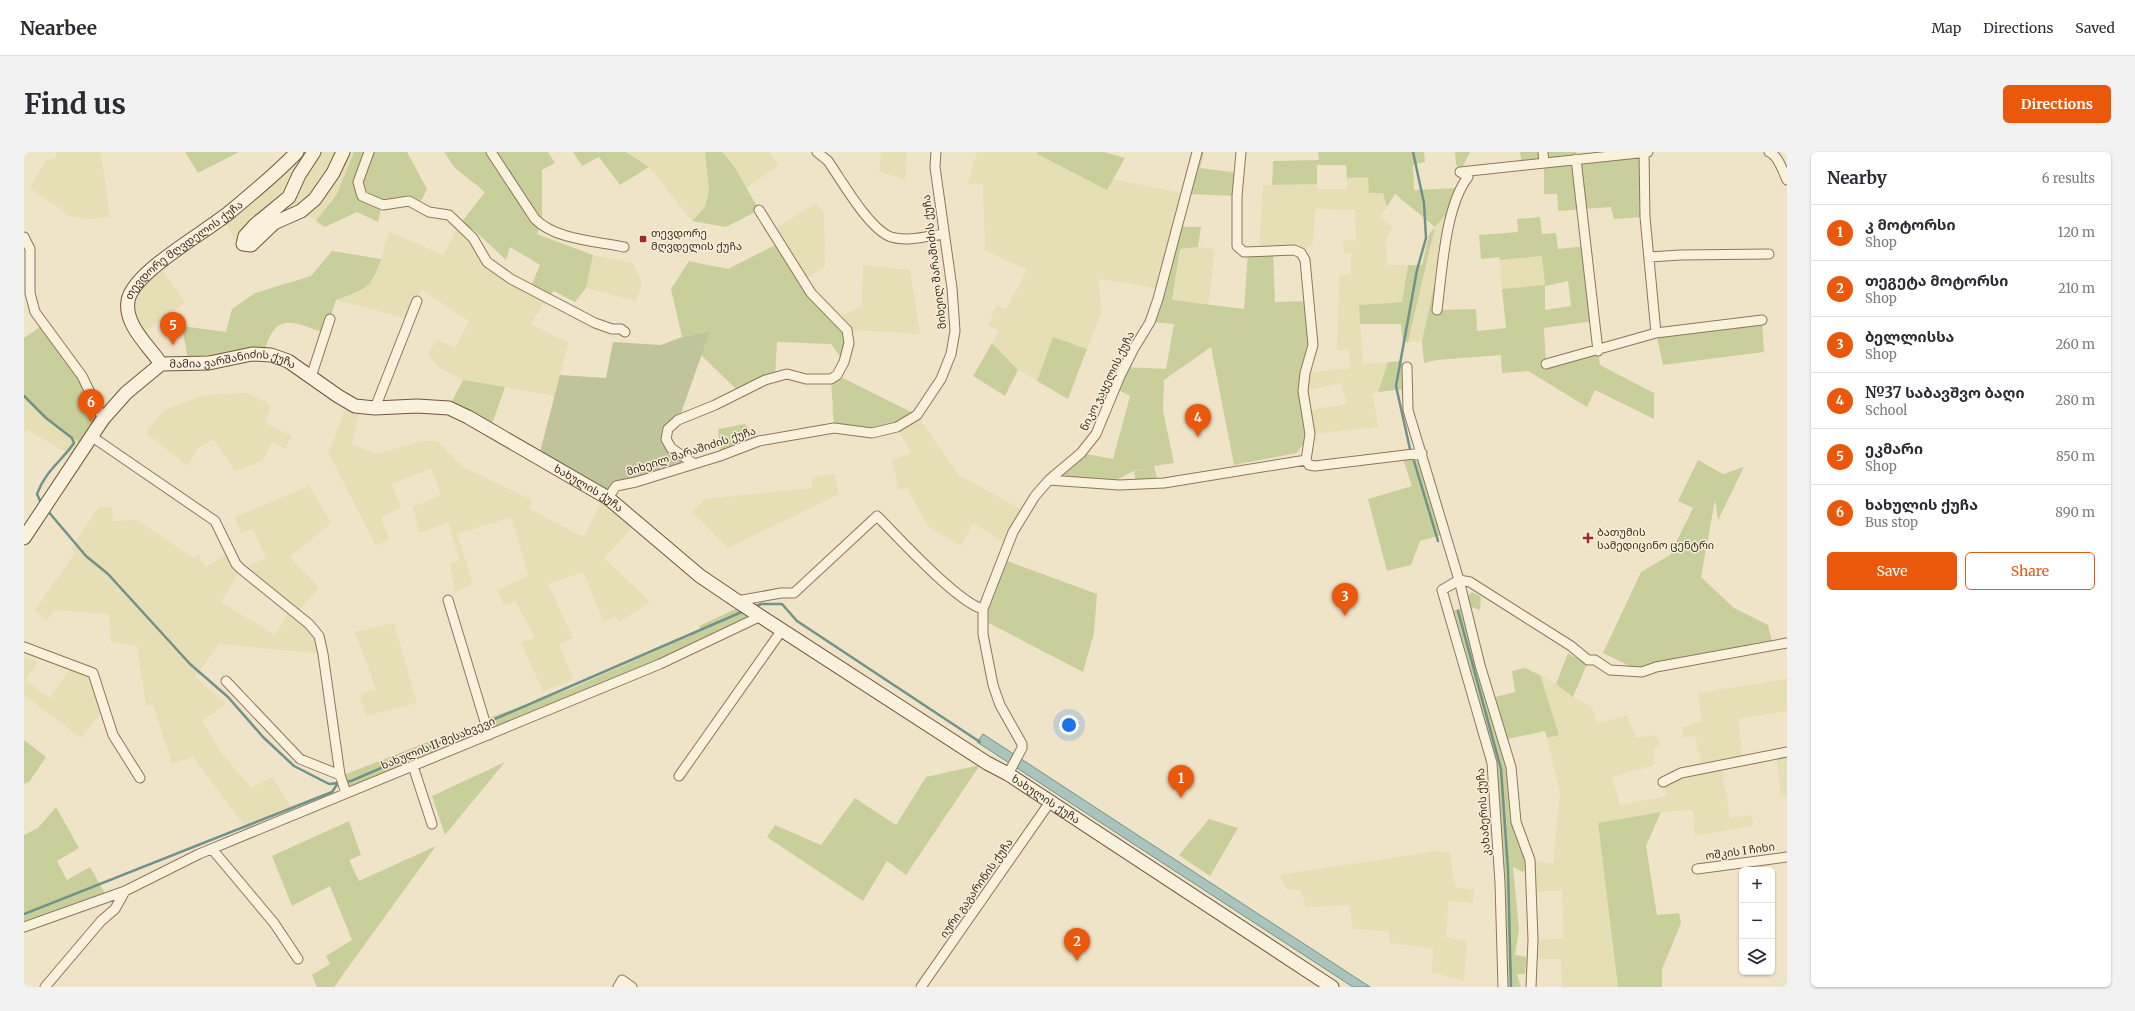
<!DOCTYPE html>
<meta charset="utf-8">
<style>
:root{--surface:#fff;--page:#f2f2f3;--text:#2b2b33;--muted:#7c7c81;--line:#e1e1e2;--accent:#ea580c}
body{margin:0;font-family:Merriweather,"Noto Sans Georgian",serif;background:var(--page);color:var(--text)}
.controls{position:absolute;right:12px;bottom:12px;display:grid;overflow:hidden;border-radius:6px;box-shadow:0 1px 3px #0004}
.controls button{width:36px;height:36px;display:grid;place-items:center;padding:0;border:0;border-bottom:1px solid var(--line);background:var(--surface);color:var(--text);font:20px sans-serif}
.you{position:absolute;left:1045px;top:573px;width:14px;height:14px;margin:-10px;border:3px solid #fff;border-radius:50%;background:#1a73e8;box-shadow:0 0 0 6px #1a73e833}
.badge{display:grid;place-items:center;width:26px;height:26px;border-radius:50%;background:var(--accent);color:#fff;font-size:13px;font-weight:700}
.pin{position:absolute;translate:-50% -33px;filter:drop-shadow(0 1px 2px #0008)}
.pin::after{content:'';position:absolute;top:21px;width:14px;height:12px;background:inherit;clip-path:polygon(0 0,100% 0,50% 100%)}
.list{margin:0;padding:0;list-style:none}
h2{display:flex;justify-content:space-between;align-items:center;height:52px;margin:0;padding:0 16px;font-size:17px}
h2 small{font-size:13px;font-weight:400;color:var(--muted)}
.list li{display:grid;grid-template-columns:26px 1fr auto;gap:12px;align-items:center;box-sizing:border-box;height:56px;padding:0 16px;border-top:1px solid var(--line)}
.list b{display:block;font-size:15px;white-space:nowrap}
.list p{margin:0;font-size:13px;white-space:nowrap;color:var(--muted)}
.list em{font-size:13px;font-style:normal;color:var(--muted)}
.actions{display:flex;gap:8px;padding:12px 16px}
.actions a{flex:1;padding:9px 0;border:1px solid var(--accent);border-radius:6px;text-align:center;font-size:14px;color:var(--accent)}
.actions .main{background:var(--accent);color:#fff}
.icon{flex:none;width:22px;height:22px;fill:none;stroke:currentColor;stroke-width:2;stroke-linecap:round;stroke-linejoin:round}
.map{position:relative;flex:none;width:1763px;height:835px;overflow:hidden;border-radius:6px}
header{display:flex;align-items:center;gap:24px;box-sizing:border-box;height:56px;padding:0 20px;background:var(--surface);border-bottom:1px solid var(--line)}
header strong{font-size:19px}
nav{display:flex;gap:22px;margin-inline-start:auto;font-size:14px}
.intro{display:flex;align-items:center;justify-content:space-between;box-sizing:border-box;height:96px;padding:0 24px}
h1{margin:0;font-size:28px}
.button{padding:10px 18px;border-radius:6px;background:var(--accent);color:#fff;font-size:14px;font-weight:700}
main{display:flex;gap:24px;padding:0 24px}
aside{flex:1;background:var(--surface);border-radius:6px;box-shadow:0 1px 3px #0004}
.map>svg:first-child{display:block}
.farmland{fill:#e6deb5;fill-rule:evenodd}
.green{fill:#c9cf9b;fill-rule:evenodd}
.cemetery{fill:#bfc49a}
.water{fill:#a9c4bc;stroke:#6f938a}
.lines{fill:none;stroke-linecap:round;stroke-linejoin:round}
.stream{stroke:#6f938a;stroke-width:2.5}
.street-casing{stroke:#8d765c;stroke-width:11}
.secondary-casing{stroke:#6f573f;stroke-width:15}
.street{stroke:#faf1dc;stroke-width:9}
.secondary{stroke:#faf1dc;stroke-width:13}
.poi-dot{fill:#9e2a2b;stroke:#f7eed8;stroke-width:1.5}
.labels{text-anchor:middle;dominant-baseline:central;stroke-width:3;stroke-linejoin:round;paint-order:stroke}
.poi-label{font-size:11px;fill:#3d2e20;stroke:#f7eed8;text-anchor:start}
.street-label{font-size:11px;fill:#3d2e20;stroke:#f7eed8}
</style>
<header>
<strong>Nearbee</strong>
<nav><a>Map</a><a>Directions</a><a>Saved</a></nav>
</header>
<div class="intro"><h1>Find us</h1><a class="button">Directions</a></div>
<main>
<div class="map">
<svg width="1763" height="835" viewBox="0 0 1763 835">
<rect width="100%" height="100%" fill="#f0e4c8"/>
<path class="farmland" d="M32 0H77L86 65 61 67 46 64 6 36 21 9 32 6Z
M277 0H330L313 42 292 69 274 55 215 94 198 66Z
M602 0H681L685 39 681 55 668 69 625 15Z
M698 0H745L755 13 722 36 710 14Z
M857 0H883L881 28 855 19Z
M953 0H1014L1013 2 1083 38 1089 27 1162 42 1137 137 1075 127 1077 162 1063 197 1029 185 1013 229 994 218 968 191 975 179 964 173 973 153 982 157 1003 118 961 98 959 32H944Z
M1344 25 1359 41 1363 55 1356 66 1369 74 1362 87 1363 113H1384L1378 150 1335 153 1339 212 1364 210 1354 240 1349 241 1354 275 1286 282 1282 259 1323 252 1317 231 1279 239 1281 221 1326 216 1325 197 1313 198 1315 124 1327 122V101H1320L1319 88 1332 89 1331 58 1291 57 1289 91 1277 101 1235 99 1239 33 1293 32V37H1323V26Z
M792 51 800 61 801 114 779 129 748 79Z
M1428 56 1398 189 1384 190 1411 75Z
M432 78 446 86 459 113 503 140 523 146 507 172 544 191 531 244 439 228 413 214 404 200 414 188 431 196 445 169 397 137 386 167 312 148 340 137 351 125 365 80 420 103Z
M1174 95 1191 97 1184 154 1148 148 1156 97Z
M569 103 609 111 618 131 612 149 562 136Z
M1518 104 1521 134 1478 137 1476 108Z
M839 113 886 118 896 182 823 178 813 166 838 154Z
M137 116 161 151 118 182 109 166V144L118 131Z
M224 241 247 253 241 271 268 284 261 296 248 291 238 309 211 319 190 287 173 297 163 314 122 281 140 258 180 243Z
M0 244 22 266 60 294 52 306 2 277 0 280Z
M322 253 336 259 328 292 352 302 400 289H413L439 315 508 348 505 357 560 385 578 349 611 373 580 406 626 450 595 470 592 464 580 470 559 420 524 432 549 486 535 492 549 527 519 540 497 490 511 486 492 450 480 453 473 438 504 424 488 365 433 382 449 432 431 440 426 412 435 408 424 370 396 381 389 355 417 343 407 316 368 332 377 356 357 365 365 387 352 394 305 302Z
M893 263 935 323 1002 360 984 393 949 371 937 394 904 374 883 336 875 338 868 308 887 301 873 275Z
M810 321 815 342 704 396 680 371 668 361 680 347 788 336V326Z
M285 334 307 371 266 405 295 436 272 462 285 472 299 502 195 492 171 525 203 552 178 568 198 602 228 636 248 625 272 662 226 681 169 605 148 612 129 553H122L113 494 87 490 85 462 31 458 23 468 11 458 51 401 47 396 75 355H88L89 369 113 368 169 406 174 402 182 415 206 399 217 417 242 406 229 377 217 382 211 365ZM217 417 266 457 251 483 197 450Z
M370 471 393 551 342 564 336 542 352 537 331 480Z
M0 505 14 510 1 528 25 546 50 512 62 517 81 555 57 586 0 543Z
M1516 523 1532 532 1549 545 1568 555 1573 572 1603 563 1612 586 1632 583 1636 594 1630 595V613L1588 625 1596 653 1643 644 1639 630 1679 617 1671 584 1659 586 1658 576 1678 569 1674 541 1763 527V559L1714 567 1719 609 1697 613 1706 666 1728 663 1729 674 1671 684 1669 658 1637 660 1574 671 1594 835H1538L1537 807H1511V788L1539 786 1538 738 1510 740 1508 708 1529 712 1536 641 1523 586 1535 583Z
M1763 600V644H1757L1752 602Z
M1413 699 1426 701 1431 735 1450 738 1449 751 1425 749 1422 785 1443 789 1440 829 1408 820 1409 796 1366 791 1365 779 1329 777 1325 753 1282 755 1277 738 1262 737 1256 723Z"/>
<path class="green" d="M161 0H215L174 21Z
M330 0H383L403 37 397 49 386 43 359 48 354 70 333 60 301 75 292 69 313 42Z
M420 0H524L531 11 518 18V69L513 82 569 103 562 136 551 150 530 139 523 146 506 136 516 113 486 95 482 108 450 78 436 72 461 40 431 16Z
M549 0H602L625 15 596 33 575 5 558 14Z
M681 0H698L710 14 735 58 702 75 668 69 681 55 685 39Z
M1014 0H1080L1101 6 1083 38 1013 2Z
M1173 0H1180L1176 16 1215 21 1213 44 1163 42Z
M1294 0H1400L1401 10 1389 13 1390 38 1435 36 1413 158 1452 157 1453 179 1482 176 1478 137 1521 133 1518 104 1476 108 1475 105 1457 107 1455 83 1494 80 1493 67 1516 65 1518 82 1532 81 1534 97 1562 94 1570 169 1520 176 1522 212 1574 199 1576 213 1630 241V267L1571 238 1563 255 1504 219 1478 221 1477 203 1413 208 1400 211 1398 189 1427 57 1411 75 1384 190 1379 191 1377 172H1336L1335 153 1378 150 1384 113H1398L1405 82 1411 75 1371 42 1363 55 1359 41H1345L1344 25 1323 26 1322 13H1293V32L1248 33 1249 9 1295 8ZM1544 129 1547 154 1521 158V134Z
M1431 0H1446L1436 20 1432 12Z
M1496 0H1552V7L1621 0V65L1590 67 1587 55 1534 59 1533 42H1520V11L1498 14Z
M1154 75H1177L1174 95 1156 97 1148 148 1220 157 1224 100 1249 99 1251 150 1285 149 1289 193 1281 221 1286 282 1273 301 1210 313 1187 195 1140 228 1139 259 1150 311 1130 314 1133 326 1112 330 1110 319 1123 316 1111 318 1091 329 1092 338 1025 328 1057 301 1089 307 1106 244 1092 237 1101 215 1142 217 1150 172 1126 170Z
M755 91 787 141 823 178 820 210 807 192 753 190 751 225 715 240 677 203 685 179 658 185 647 137 665 109 704 117Z
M308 99 357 107C347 138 341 137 312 148L301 181C271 171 252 158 241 198L164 208 158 174 202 180 208 157 231 141 287 124Z
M1738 168 1740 200 1639 213 1632 181Z
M20 172 58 224 79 267 60 294 22 266 0 244V186Z
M1029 185 1063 197 1044 247 1013 229Z
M968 191 994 218 981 244 949 224Z
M1377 209 1383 215 1382 237 1354 240 1364 210Z
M813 223 893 263 848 281 810 276 807 227Z
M439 228 481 235 468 272 426 253Z
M721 272 735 289 696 304 694 277Z
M1398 301 1421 382 1396 389 1387 413 1363 419 1344 347 1388 334 1378 304Z
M1674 308 1699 322 1720 315 1694 368 1691 348 1677 425 1710 456 1744 473 1749 493 1618 520 1579 501 1617 420 1646 403 1669 356 1654 349Z
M978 407 1073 442 1070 481 1059 520 959 468Z
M1448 440 1457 445 1456 458 1442 453V445Z
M716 455 727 465 635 513 471 577 467 565 546 537 677 479 675 474Z
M1437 456 1484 617 1486 668 1503 715 1499 720 1489 715 1495 778 1491 803 1503 805 1501 822H1493L1497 835H1481L1482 780 1471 606 1428 459Z
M1544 501 1563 512 1549 545 1532 532Z
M1501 516 1516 523 1535 583 1523 586 1521 579 1479 588 1467 546 1491 540 1488 519Z
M0 588 22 605 5 630 0 632Z
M406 589 411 605 322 641 317 624Z
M481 610 421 683 408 644Z
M956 613 882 723 863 709 839 749 743 685 751 673 797 693 831 646 872 673 902 625Z
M32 655 55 696 33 709 43 728 66 715 81 741 0 774V683L14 676Z
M1637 660 1622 694 1633 763 1655 761 1657 771 1638 817V835H1594L1574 671Z
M1185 667 1214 676 1186 724 1155 703Z
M325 669 337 703 325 708 335 729 412 694 310 835H293L288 823 306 812 302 804 328 788 306 734 268 754 248 704Z"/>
<path class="cemetery" d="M686 179 656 264 642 273 638 287 661 309 626 322 590 332 582 340 516 300 536 223 582 226 589 190 637 193 658 185Z"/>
<path class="water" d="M959 582 1346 835H1329L953 590Z"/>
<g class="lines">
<path class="stream" d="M0 244 22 266 48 286 50 291C36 311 22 318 13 342L17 351
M1386 297 1372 234 1393 118 1402 86 1400 51 1389 0
M1390 309 1414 389
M23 358 62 404 84 422 166 512 204 545 239 585 270 614 305 632 315 631
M730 455 737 452H758L773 469 956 590
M1434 459 1477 617 1484 718 1487 835
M464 570 720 459
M320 630 327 629 459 572
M0 762 308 640 314 631"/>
<defs>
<path id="street" d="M345 0 334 30 338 44 359 53 385 49 405 60 425 63 449 86 463 110 487 127 571 171 588 177H597L601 180
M467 0 511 67C532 88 572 89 600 95
M793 0 804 9C818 29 845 77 867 85 883 90 904 84 920 82
M1217 0 1213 44V94L1220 100 1270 98 1277 101 1281 108 1289 193 1281 221 1279 239 1286 282 1282 308 1285 313 1291 314 1398 301
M1519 0 1520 11
M1620 0 1621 65 1632 181
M1745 0C1754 3 1759 19 1763 28
M1552 7 1574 199
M1436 20 1624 0
M0 85 6 97V141L11 160 58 224 79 267
M1625 105 1657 103 1745 102
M1413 158C1418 121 1421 54 1444 25L1436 20
M1522 212 1632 181 1738 168
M1383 215 1384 258 1435 428 1456 513 1487 615 1492 670 1506 708 1509 788 1507 835
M287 225 306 167
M351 256 393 149
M67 284 191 369 212 412 217 417 285 472 295 484 299 502 316 623 322 641
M669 311 647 296 642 287 644 277 654 268 691 253 741 228 763 222 782 227H807L813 223 820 210 825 191 823 178 787 141 735 58
M1025 328 1095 333 1140 331 1282 308
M584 346 592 334 612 330 696 304 735 289 810 276 848 281 873 275 893 263 917 227 927 202 931 179 928 136 911 15 912 0
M424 448 465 583
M713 449 757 441H770L853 364C874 385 934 451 959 457
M0 495 69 521 89 583 116 626
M202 529 276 607 316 623
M389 614 408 672
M984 622 998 596V592L976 553 969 533 959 482V457L989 380 1011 344 1025 328 1057 301 1072 282 1096 224 1109 198 1126 170 1134 147 1173 0
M655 624 758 478
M1639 630 1657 621 1763 600
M188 697 250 771 274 807
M1673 717 1763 705
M0 775 101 739 175 702 636 512 737 464
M21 835 77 769 91 757 101 739
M594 835 598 828 608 835
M897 835 1026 650
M1479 835 1476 731 1468 611 1418 438 1435 428 1446 430 1547 494 1564 508H1571L1586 518 1618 520 1632 515 1763 491"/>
<g id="secondary">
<path d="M290 0 275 23 265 45 231 73 221 84 219 92 227 93 250 71 277 59 291 47 309 21 319 0"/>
<path id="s1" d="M137 212C126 195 100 173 104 149 108 120 184 79 207 59 230 40 253 21 273 0"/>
<path id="s2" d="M0 386 79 267 102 241 137 212 185 211 228 202 247 203 264 209 314 244 331 254 351 256 393 254 425 256 444 265 584 346 676 424 713 449 963 611 984 622 1308 835"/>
</g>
</defs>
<use href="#street" class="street-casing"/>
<use href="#secondary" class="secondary-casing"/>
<use href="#street" class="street"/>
<use href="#secondary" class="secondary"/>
</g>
<g class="poi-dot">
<rect x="615" y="83" width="8" height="8" rx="2"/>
<path d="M1562 380h4v4h4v4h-4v4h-4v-4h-4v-4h4z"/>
</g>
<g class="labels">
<g class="poi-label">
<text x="627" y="81">თევდორე<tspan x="627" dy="13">მღვდელის ქუჩა</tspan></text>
<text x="1573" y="380">ბათუმის<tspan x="1573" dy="13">სამედიცინო ცენტრი</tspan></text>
</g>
<g class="street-label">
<text stroke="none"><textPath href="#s1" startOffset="150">თევდორე მღვდელის ქუჩა</textPath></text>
<text transform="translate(910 110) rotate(-97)">მიხეილ შარაშიძის ქუჩა</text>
<text stroke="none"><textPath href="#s2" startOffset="296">მამია ვარშანიძის ქუჩა</textPath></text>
<text transform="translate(1083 229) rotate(-64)">ნიკო ჯაყელის ქუჩა</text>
<text transform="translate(667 299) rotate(-18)">მიხეილ შარაშიძის ქუჩა</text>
<text stroke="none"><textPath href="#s2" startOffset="688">ხახულის ქუჩა</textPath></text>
<text transform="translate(414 591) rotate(-22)">ხახულის II შესახვევი</text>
<text stroke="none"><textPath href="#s2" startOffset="1242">ხახულის ქუჩა</textPath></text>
<text transform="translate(1459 660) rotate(-94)">კახაბერის ქუჩა</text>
<text transform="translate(1716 699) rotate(-8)">ოშკის I ჩიხი</text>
<text transform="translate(952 736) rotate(-55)">იური გაგარინის ქუჩა</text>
</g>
</g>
</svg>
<div class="controls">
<button>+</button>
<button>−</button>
<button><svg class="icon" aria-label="layers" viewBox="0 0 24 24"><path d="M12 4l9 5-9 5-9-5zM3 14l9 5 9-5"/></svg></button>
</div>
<div class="you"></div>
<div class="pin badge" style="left:1157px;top:646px">1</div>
<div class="pin badge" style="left:1053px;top:809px">2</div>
<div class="pin badge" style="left:1321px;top:464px">3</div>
<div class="pin badge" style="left:1174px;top:285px">4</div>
<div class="pin badge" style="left:149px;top:193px">5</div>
<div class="pin badge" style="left:67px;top:270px">6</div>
</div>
<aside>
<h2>Nearby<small>6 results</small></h2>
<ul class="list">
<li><span class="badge">1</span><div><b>კ მოტორსი</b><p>Shop</p></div><em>120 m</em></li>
<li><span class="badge">2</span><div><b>თეგეტა მოტორსი</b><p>Shop</p></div><em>210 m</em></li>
<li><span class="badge">3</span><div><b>ბელლისსა</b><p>Shop</p></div><em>260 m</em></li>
<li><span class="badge">4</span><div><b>№37 საბავშვო ბაღი</b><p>School</p></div><em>280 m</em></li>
<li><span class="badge">5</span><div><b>ეკმარი</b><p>Shop</p></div><em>850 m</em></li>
<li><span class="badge">6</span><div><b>ხახულის ქუჩა</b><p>Bus stop</p></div><em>890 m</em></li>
</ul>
<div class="actions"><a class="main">Save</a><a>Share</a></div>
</aside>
</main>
